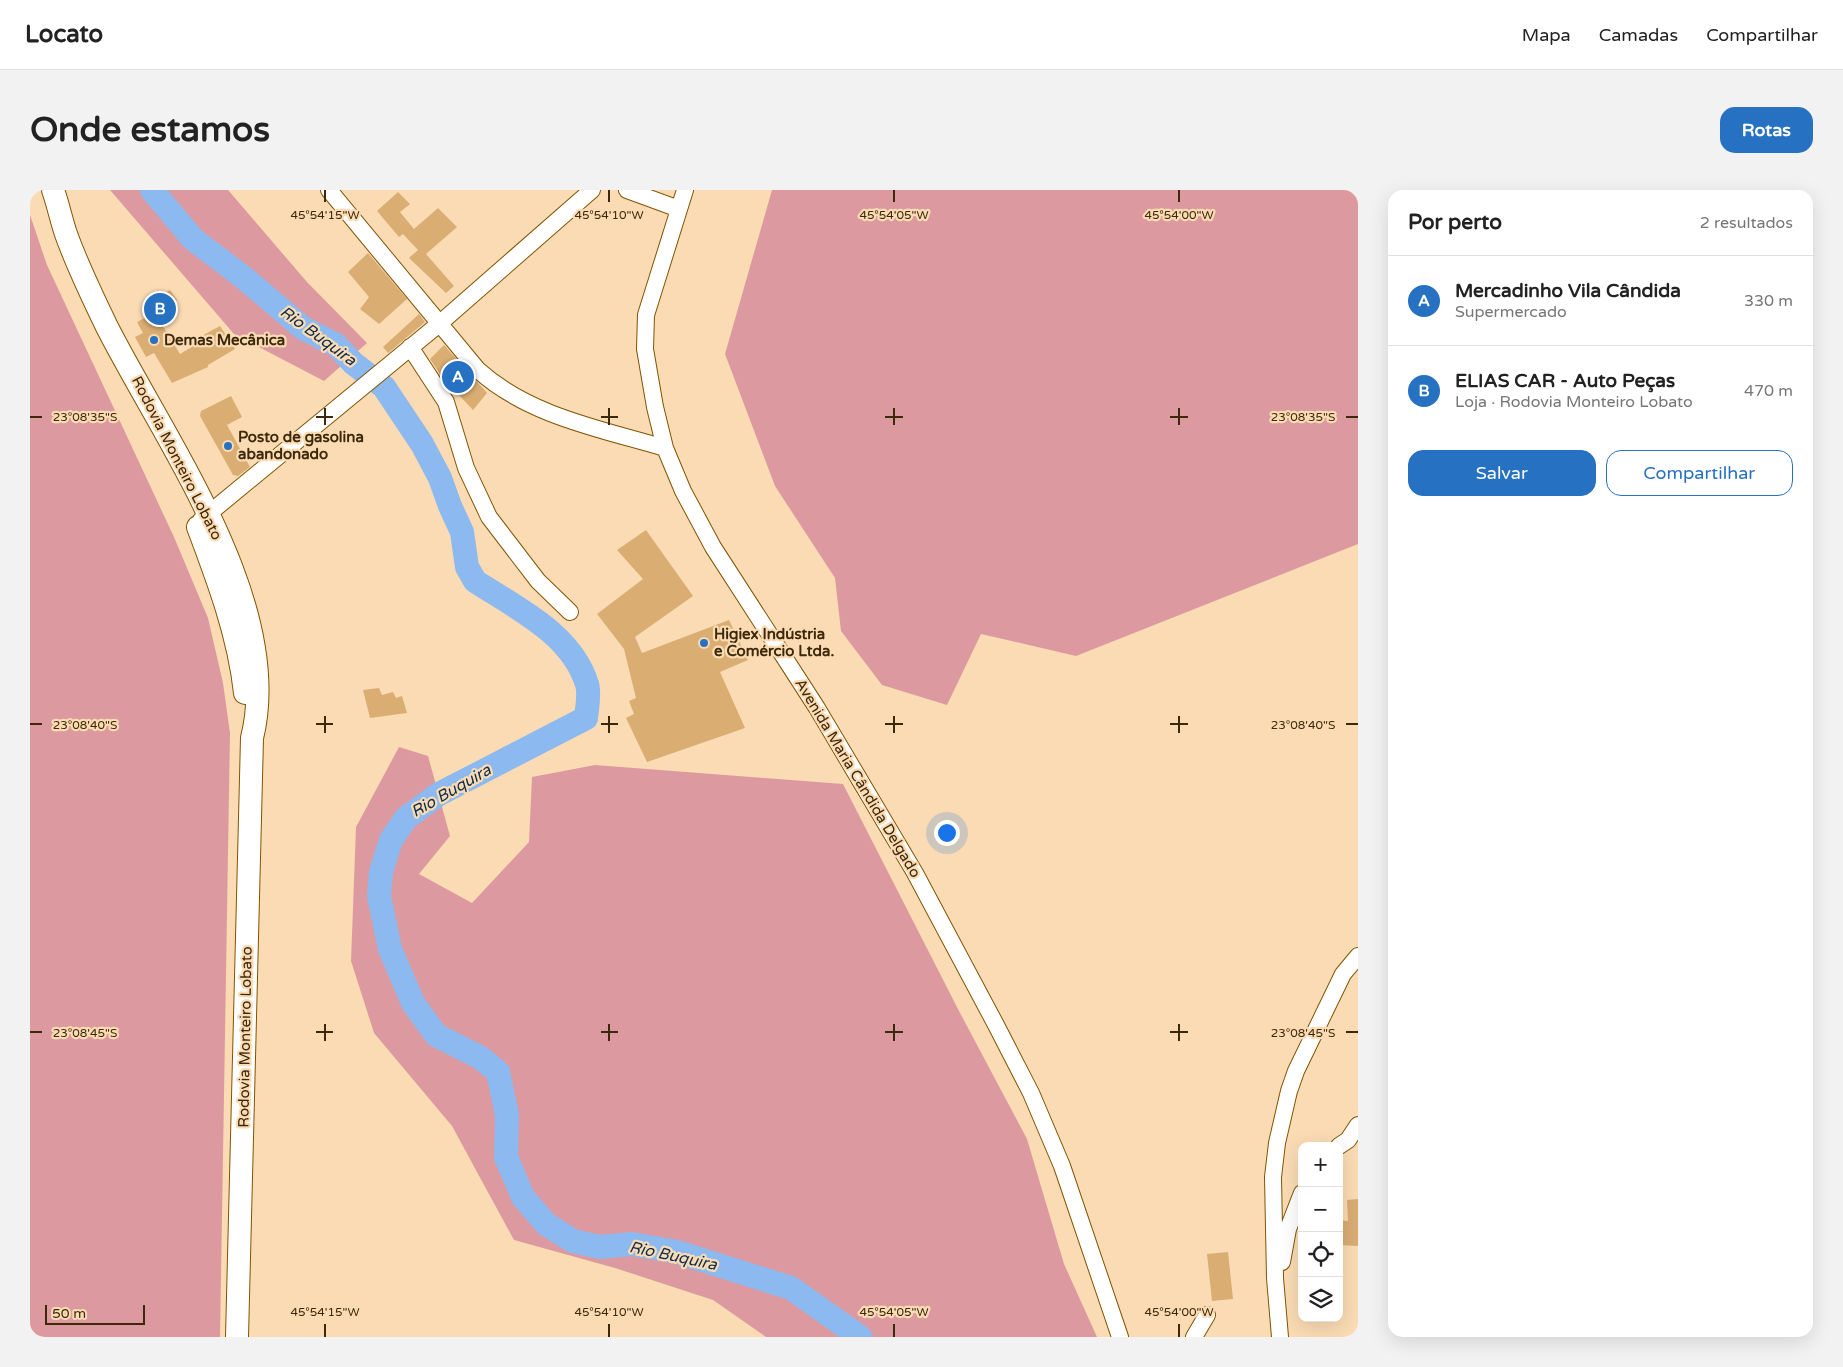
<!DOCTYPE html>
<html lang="pt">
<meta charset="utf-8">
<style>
:root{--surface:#fff;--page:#f2f2f2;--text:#222;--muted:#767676;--line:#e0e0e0;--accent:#2671c1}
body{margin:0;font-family:"Varela Round",sans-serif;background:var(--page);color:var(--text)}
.controls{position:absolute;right:15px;bottom:15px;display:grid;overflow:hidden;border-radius:10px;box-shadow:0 5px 20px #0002}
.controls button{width:45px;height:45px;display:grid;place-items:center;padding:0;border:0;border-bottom:1px solid var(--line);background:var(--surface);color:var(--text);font:25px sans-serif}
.scale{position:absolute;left:15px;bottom:12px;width:100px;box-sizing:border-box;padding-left:5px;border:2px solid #3c280a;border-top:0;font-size:14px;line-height:18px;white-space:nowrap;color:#3c280a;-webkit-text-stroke:4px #fadbb3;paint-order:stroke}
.you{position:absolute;left:916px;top:642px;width:18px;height:18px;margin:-12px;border:4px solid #fff;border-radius:50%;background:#1a73e8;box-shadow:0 0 0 8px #1a73e833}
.badge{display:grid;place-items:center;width:32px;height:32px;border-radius:50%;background:var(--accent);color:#fff;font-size:16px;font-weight:700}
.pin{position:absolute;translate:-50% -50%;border:2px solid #fff;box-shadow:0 1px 5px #0006}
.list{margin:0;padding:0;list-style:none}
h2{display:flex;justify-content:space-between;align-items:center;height:65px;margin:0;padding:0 20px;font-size:21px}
h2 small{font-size:16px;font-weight:400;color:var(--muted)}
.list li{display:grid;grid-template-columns:32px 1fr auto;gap:15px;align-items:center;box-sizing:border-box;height:90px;padding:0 20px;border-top:1px solid var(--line)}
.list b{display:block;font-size:19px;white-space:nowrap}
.list p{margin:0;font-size:16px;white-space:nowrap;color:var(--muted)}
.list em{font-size:16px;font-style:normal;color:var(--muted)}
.actions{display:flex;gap:10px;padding:15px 20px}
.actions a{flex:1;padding:11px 0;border:1px solid var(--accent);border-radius:15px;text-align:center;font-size:18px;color:var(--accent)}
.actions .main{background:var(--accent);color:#fff}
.icon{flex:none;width:28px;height:28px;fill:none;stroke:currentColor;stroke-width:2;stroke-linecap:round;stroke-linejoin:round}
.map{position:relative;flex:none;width:1328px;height:1147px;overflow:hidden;border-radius:15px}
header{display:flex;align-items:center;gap:30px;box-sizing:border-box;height:70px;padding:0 25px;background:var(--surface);border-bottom:1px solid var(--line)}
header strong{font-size:24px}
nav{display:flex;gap:28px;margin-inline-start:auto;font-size:18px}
.intro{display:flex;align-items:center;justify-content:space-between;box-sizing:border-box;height:120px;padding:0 30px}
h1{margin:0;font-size:35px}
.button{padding:12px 22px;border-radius:15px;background:var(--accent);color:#fff;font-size:18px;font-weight:700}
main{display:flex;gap:30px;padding:0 30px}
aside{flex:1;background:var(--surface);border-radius:15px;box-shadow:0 5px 20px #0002}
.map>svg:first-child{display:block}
.green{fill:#dc9aa0}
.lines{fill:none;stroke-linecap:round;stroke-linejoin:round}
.river{stroke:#8cb9ef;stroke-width:24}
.building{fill:#daad73}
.minor-casing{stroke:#825400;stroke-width:18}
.secondary-casing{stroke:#825400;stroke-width:24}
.minor{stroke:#fff;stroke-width:16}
.secondary{stroke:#fff;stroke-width:22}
.ticks{fill:none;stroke:#3c280a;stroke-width:2}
.poi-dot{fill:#2671c1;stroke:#fadbb3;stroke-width:2}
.labels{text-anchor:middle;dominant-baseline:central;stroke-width:4.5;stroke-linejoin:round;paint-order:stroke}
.poi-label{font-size:15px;font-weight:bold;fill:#3c280a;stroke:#fadbb3;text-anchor:start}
.street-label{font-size:15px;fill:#3c280a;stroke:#fadbb3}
.water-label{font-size:16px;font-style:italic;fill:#0c2b4e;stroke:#fadbb3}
.ticks-label{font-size:12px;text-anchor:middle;fill:#3c280a;stroke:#fadbb3;stroke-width:4.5;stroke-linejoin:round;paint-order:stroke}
</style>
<header>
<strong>Locato</strong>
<nav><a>Mapa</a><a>Camadas</a><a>Compartilhar</a></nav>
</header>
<div class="intro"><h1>Onde estamos</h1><a class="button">Rotas</a></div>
<main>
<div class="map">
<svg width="1328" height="1147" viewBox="0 0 1328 1147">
<rect width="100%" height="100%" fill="#fadbb3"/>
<path class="green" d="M80 0H198L277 92 337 153 294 191 204 144Z
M742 0H1328V354L1046 466 951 444 917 515 852 495 811 441 805 388 745 296 695 164Z
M0 25 17 75 144 347 178 428 193 493 200 543 190 1147H0Z
M369 557 398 566 420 646 389 684 442 713 499 652 502 587 565 575 813 594 929 821 997 949 1034 1074 1067 1147H736L683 1110 585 1078 484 1050 422 936 344 843 321 771 326 637Z"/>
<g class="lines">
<path class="river" d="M122 0 163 49 213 87 273 138 306 155 323 173 354 197 392 254 410 288 420 316 432 342 437 377 445 391C486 418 541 443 557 494 560 503 557 518 556 528L409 604 376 628 361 650 351 682 349 706 360 759 383 813 406 845 451 868 468 882 477 925 476 967 493 1007 516 1034 543 1051 570 1057 602 1054 647 1062 761 1098 830 1147"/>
</g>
<path class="building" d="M368 2 380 14 370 22 384 39 408 18 427 37 396 64 424 96 416 103 379 68 388 60 373 44 369 47 347 21Z
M338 63 377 109 349 134 330 119 339 107 318 82Z
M140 100 147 110 141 114 146 123 131 133 150 164 165 155 164 150 190 136 205 159 178 175V177L142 193 124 163 116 167 105 147 113 143 107 132 120 125 114 115Z
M389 124 395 132 358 163 353 157Z
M414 155 457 203 443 220 411 186 400 169Z
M201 206 212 227 197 235 220 277 208 286 203 285 170 226 171 221Z
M616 340 663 406 605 447 612 463 699 430 718 470 690 482 715 538 617 572 596 528 604 524 599 511 606 508 594 459 567 424 613 389 587 360Z
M349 498 352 505 363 502 366 508 372 506 377 523 340 528 333 500Z
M1328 1009V1056L1309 1055V1030L1318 1031 1317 1010Z
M1198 1062 1203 1109 1182 1111 1177 1064Z"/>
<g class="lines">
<defs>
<path id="minor" d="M299 0 448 180C499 226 571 239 635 258
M597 0 649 19
M655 0 616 125 615 159 625 217 635 258 653 301 683 357 787 518 885 683 966 835 1001 903 1032 976 1090 1147
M380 157 416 212 436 278 459 327 508 391 540 422
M171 330 409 134 562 0
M1309 956 1318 950 1328 935
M1252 1072 1258 1039 1272 1003
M1164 1147 1177 1125
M1250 1147 1245 1088 1243 987 1247 953 1259 901 1266 881 1313 784 1328 766"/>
<path id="secondary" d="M23 0C28 14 31 29 36 44 47 75 62 106 77 137 135 251 255 415 222 548L207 1147
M168 337C188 390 209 446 215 503"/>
</defs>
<use href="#minor" class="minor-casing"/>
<use href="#secondary" class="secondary-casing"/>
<use href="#minor" class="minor"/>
<use href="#secondary" class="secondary"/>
</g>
<path class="ticks" d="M295 0V12M579 0V12M864 0V12M1149 0V12M295 218V235M579 218V235M864 218V235M1149 218V235M0 227H12M286 227H303M571 227H588M855 227H873M1140 227H1158M1316 227H1328M295 526V543M579 526V543M864 526V543M1149 526V543M0 534H12M286 534H303M571 534H588M855 534H873M1140 534H1158M1316 534H1328M295 834V851M579 834V851M864 834V851M1149 834V851M0 842H12M286 842H303M571 842H588M855 842H873M1140 842H1158M1316 842H1328M295 1134V1147M579 1134V1147M864 1134V1147M1149 1134V1147"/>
<g class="poi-dot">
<circle cx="124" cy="150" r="5"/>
<circle cx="198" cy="256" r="5"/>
<circle cx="674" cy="453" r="5"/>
</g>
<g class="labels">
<g class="poi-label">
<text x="134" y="150">Demas Mecânica</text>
<text x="208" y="247">Posto de gasolina<tspan x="208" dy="17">abandonado</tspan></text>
<text x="684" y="444">Higiex Indústria<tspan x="684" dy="17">e Comércio Ltda.</tspan></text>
</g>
<g class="street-label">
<text transform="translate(147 268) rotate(63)">Rodovia Monteiro Lobato</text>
<text transform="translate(828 588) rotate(59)">Avenida Maria Cândida Delgado</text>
<text transform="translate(215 847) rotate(-89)">Rodovia Monteiro Lobato</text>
</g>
<g class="water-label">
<text transform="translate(288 146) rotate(36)">Rio Buquira</text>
<text transform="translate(421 601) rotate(-30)">Rio Buquira</text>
<text transform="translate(643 1066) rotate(12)">Rio Buquira</text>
</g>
</g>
<g class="ticks-label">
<text x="295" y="29">45°54'15"W</text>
<text x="579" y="29">45°54'10"W</text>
<text x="864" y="29">45°54'05"W</text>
<text x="1149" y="29">45°54'00"W</text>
<text x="55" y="231">23°08'35"S</text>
<text x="1273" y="231">23°08'35"S</text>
<text x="55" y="539">23°08'40"S</text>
<text x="1273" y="539">23°08'40"S</text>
<text x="55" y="847">23°08'45"S</text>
<text x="1273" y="847">23°08'45"S</text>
<text x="295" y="1126">45°54'15"W</text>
<text x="579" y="1126">45°54'10"W</text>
<text x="864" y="1126">45°54'05"W</text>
<text x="1149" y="1126">45°54'00"W</text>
</g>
</svg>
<div class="controls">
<button>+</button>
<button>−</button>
<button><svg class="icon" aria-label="locate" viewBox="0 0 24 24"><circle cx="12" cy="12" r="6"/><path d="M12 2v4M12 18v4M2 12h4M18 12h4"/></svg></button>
<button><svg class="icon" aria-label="layers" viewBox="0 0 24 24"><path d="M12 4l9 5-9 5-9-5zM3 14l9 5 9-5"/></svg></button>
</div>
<div class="scale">50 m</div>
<div class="you"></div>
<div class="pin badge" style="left:428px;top:187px">A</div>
<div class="pin badge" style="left:130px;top:119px">B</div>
</div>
<aside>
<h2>Por perto<small>2 resultados</small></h2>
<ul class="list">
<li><span class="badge">A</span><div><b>Mercadinho Vila Cândida</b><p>Supermercado</p></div><em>330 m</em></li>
<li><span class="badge">B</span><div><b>ELIAS CAR - Auto Peças</b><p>Loja · Rodovia Monteiro Lobato</p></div><em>470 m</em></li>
</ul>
<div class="actions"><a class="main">Salvar</a><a>Compartilhar</a></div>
</aside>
</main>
